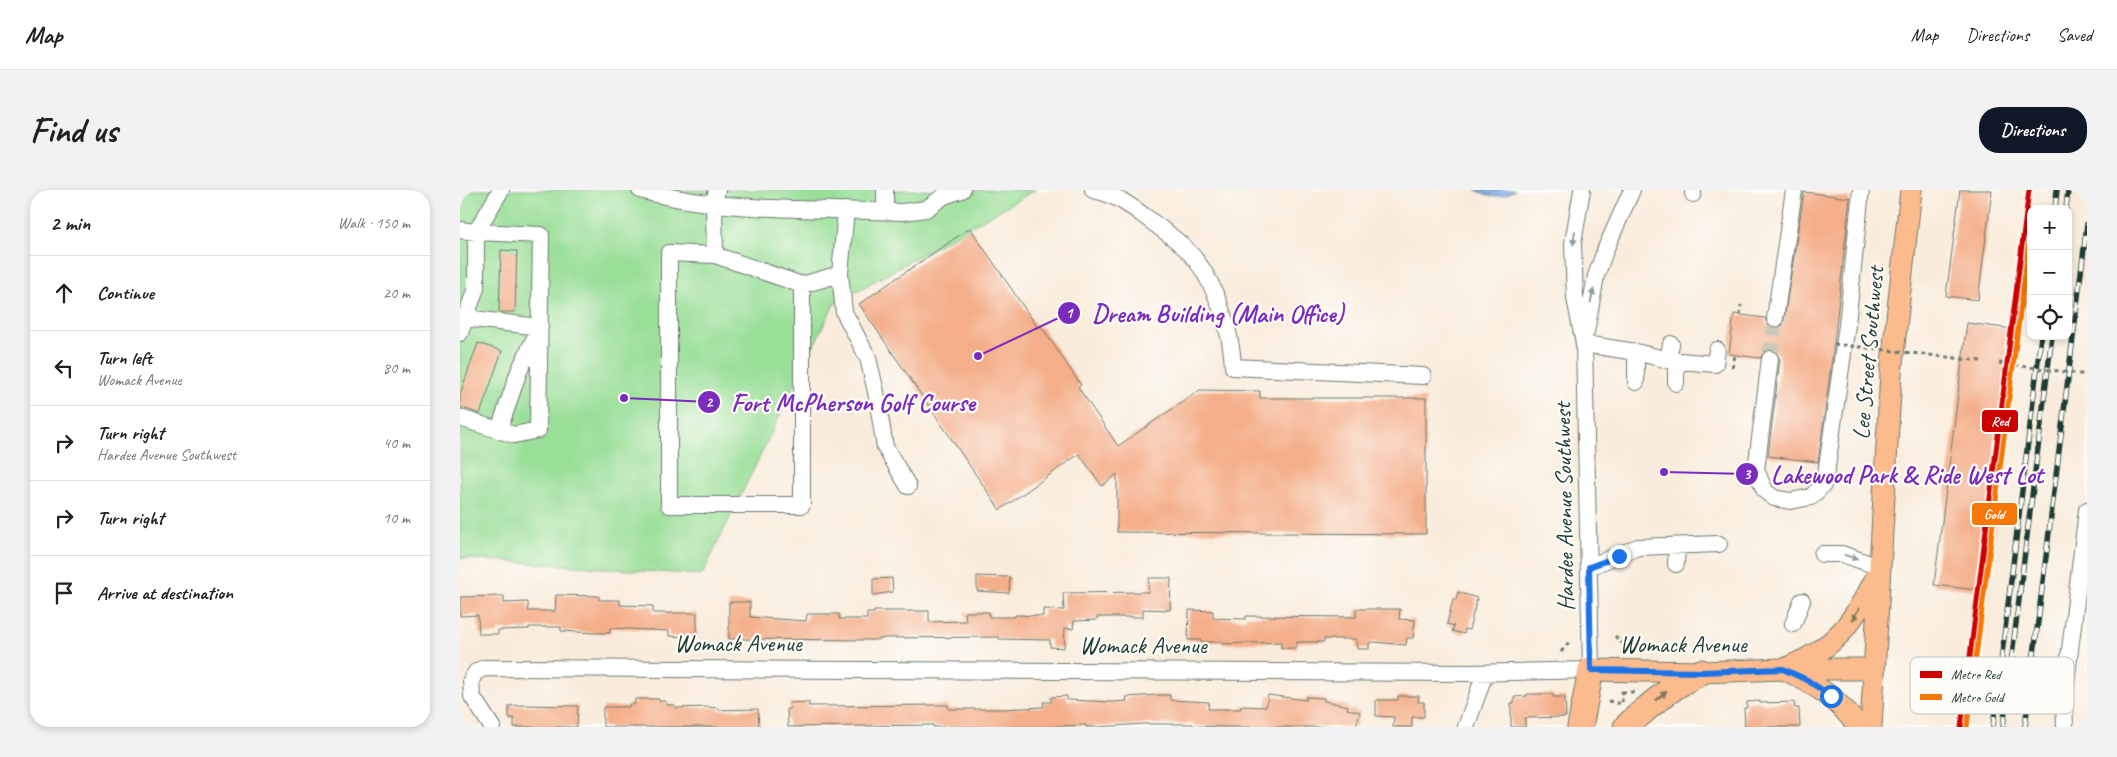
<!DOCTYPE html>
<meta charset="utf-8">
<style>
:root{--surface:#fff;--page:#f2f2f2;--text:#202124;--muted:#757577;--line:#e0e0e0;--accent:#111827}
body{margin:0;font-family:Caveat,sans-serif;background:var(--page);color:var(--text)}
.controls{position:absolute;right:15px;top:15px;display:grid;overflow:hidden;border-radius:10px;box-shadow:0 2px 8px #0003}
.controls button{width:45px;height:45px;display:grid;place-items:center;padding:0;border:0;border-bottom:1px solid var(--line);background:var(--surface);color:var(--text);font:25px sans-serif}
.stop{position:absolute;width:15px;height:15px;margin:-11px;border:4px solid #1a73e8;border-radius:50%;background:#fff}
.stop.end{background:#1a73e8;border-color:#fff;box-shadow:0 1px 5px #0008}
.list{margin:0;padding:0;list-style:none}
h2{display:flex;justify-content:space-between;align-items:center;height:65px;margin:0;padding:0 20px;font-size:21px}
h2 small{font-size:16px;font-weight:400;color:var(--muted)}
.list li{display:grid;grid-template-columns:32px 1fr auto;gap:15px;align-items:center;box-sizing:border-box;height:75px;padding:0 20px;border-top:1px solid var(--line)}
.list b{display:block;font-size:19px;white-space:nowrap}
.list p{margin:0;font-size:16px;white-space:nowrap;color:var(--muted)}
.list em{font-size:16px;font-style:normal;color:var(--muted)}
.icon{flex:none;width:28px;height:28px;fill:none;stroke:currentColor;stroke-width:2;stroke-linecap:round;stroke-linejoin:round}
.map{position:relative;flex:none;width:1627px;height:537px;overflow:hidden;border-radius:20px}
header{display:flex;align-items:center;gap:30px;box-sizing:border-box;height:70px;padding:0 25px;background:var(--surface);border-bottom:1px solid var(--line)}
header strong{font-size:24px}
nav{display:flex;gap:28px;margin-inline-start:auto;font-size:18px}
.intro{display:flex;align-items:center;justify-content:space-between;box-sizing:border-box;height:120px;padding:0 30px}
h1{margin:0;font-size:35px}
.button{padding:12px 22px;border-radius:20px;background:var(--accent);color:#fff;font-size:18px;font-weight:700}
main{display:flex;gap:30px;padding:0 30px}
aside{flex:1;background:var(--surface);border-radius:20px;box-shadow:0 2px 8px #0003}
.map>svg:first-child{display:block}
.green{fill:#9adf98;stroke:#5c8e66}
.water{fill:#7faee9;stroke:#4f768e}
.building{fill:#f4ae89}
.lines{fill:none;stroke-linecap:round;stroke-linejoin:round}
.minor-tunnel{stroke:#cdc9ba;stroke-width:16;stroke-dasharray:16 8;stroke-linecap:butt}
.minor-casing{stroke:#6b7a6f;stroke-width:18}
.major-casing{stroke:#6b7a6f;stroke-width:23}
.highway-casing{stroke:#6b7a6f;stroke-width:27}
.path{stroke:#6b7a6f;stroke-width:3;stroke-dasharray:4 4;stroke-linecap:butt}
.minor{stroke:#fff;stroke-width:16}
.major{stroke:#fbbb8d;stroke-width:21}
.highway{stroke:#fbbb8d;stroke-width:25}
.rail-casing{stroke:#1f3d34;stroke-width:5.5}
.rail{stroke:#fdfcf7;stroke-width:4;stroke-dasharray:11;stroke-linecap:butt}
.path-bridge{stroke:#6b7a6f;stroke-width:3;stroke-dasharray:4 4;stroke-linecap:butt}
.metro-1-casing{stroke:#fdfcf7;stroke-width:9}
.metro-2-casing{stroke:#fdfcf7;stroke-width:9}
.metro-1{stroke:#c00;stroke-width:5}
.metro-2{stroke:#f67705;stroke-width:5}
.oneway{fill:#8f9e9a}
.oneway2{fill:#82765c}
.route{stroke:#1a73e8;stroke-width:6}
.labels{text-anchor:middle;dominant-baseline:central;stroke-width:4.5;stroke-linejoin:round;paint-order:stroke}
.street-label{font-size:24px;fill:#1f3d34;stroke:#fdfcf7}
.key{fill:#fdfcf7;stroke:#bac3bc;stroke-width:1}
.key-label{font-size:14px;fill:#1f3d34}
.leader{fill:none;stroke:#7b2cbf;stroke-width:2}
.callout-dot{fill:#7b2cbf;stroke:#fdfcf7;stroke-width:2}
.mark-label{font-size:15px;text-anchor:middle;font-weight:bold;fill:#fff}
.callout-label{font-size:25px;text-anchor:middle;font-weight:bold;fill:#7b2cbf;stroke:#fdfcf7;stroke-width:4.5;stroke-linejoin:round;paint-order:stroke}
.line-badge{stroke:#fdfcf7;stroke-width:2}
.badge-label{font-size:14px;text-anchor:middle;font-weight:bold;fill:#fff}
</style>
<header>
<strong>Map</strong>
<nav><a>Map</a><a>Directions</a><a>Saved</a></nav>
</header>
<div class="intro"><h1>Find us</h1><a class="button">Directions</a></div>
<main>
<aside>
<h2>2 min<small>Walk · 150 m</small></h2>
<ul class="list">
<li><svg class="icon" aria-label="ahead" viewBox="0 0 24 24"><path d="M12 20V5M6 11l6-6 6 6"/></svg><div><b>Continue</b></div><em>20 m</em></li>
<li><svg class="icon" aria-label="left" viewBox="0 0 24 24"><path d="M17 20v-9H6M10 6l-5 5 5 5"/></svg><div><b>Turn left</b><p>Womack Avenue</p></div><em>80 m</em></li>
<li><svg class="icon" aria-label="right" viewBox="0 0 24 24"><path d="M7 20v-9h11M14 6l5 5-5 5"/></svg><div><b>Turn right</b><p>Hardee Avenue Southwest</p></div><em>40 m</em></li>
<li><svg class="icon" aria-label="right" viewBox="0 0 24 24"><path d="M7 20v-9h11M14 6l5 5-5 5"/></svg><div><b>Turn right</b></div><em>10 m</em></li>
<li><svg class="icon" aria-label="arrive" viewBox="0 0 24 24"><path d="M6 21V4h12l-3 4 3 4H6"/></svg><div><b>Arrive at destination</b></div></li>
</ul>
</aside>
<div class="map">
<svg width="1627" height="537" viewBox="0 0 1627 537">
<rect width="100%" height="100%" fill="#fdfcf7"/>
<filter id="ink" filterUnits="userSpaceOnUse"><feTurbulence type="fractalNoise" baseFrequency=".02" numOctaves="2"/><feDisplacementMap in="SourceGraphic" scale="10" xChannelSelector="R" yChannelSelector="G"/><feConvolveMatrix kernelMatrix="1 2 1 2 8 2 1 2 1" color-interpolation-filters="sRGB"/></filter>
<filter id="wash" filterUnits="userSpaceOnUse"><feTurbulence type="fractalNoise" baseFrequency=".0096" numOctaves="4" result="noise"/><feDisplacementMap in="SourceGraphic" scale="20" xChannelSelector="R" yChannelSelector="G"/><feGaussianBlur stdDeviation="1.12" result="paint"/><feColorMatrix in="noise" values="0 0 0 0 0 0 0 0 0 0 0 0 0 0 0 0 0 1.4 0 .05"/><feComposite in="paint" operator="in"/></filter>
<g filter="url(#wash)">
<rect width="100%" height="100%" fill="#f9ecdc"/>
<path class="green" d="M0 0H575L374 114 242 385 0 368Z"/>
<path class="water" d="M1016 0H1055C1042 9 1029 7 1016 0Z"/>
<g id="blocks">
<path class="building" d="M1500 0H1532L1518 110 1486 106Z
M1344 2 1390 8 1374 154 1358 272 1308 266 1320 170 1316 161 1307 160 1300 168 1269 164 1274 124 1305 128 1308 136 1313 139 1319 138 1323 135Z
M510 38 578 138 581 136 621 195 618 197 658 256 740 200 800 201V208H966V344L657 342V284L642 296 619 264 540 320 399 114Z
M41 60 57 61 55 122H39Z
M1507 133 1560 140 1527 401 1474 395Z
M18 153 42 161 20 224 0 217V204Z
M517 386 550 387 549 403 517 401Z
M432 388 433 402 413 405V389Z
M689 388H711L710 420 683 419V427H637V430L614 431 613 439 605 438 604 458 590 457V450L539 449V447L425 448 414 450 269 449V412H290V427L346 431 347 424H379V429H407V423H414V421H469V432L506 431 505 422H529V427H555V425L583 426V419L604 420 603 403 688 402Z
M998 402 1017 408 1009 440 1005 439 1004 444 992 441 994 436 987 434 993 409 996 410Z
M96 405 139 406V410H160V415L193 416V423H237V448L209 446V441L150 438V443H133L101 441V437H69V439L38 440V444H19L18 425 0 426V407L44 406V413L68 412V421H95Z
M896 419H940L939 429 955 430 953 448H947L946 455 913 452 909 453V459H897L896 449H864V452H837V458H821V452L762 454V452H741V450H728L729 420 753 421V428L786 429V426L896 427Z
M1067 504H1093V507H1105L1106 527 1065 528V537H1051V513H1054V507L1067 506Z
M698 505H710V510L749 512 748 519H781V516L806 517 808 505 846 510V507L864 508V511L888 516 887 519 900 522 896 537H766L733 536V534H685L637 537H626V535L576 537H473V535L328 537 327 519H330L329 513 349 512V516L488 515V519H542L584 517 583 512H591V507L607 506V510L652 512 667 511 666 507Z
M938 506H959L958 512H964V527H952V537H933L934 527 916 526V510H938Z
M175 509H199V511H206V515H215V518L246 517 259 518V520L298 519 299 537H143V517H169V514H175Z
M1300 511V513L1334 512 1335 518H1339L1340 537H1285L1284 518H1287V512Z
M64 515 118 516 117 537H54V528H49V516Z"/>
</g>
</g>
<g filter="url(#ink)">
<use href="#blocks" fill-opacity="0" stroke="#6b7a6f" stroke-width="1"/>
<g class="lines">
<path class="minor-tunnel" d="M1310 169 1315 129"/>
<defs>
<path id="minor" d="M180 0C265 23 356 18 443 22L466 19 484 6 502 0
M633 0C653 3 671 16 687 28 700 38 714 47 726 59 753 85 772 140 773 177L963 186
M1233 4V0
M386 20 380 84 384 122 408 168 416 202 425 257 448 296
M425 21V0
M0 40 16 42 81 45 78 240 54 245 0 228
M255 65 254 13 257 0
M342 95V315H209V63L255 65 342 95 380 84
M5 128 80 137 59 181 39 240
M1315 129 1334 0
M1126 142 1136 86 1146 58 1172 0
M0 143 16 98V42L41 0
M1124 154 1176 162 1208 170 1255 174 1257 160
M1176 162V192
M1310 169 1296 280 1305 301 1314 308 1330 311 1351 307 1363 295 1367 277 1387 135 1401 0
M1208 170 1211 154
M1216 193V171
M1362 364H1382L1419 377
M1216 374 1217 356
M1129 377 1178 357 1259 354
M1333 434 1342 411
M32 537 12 506 11 490 16 482 24 478 1010 483 1131 480 1124 154 1115 108 1113 53 1122 0
M1006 537 1025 483
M1605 537 1604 509 1627 320"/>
<path id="major" d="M1331 476C1376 458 1394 430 1416 388
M1131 480 1241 482 1323 479H1414
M1328 481C1356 495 1380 510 1398 537
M1411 537 1431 183 1451 0"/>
<path id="highway" d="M1120 537 1131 480
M1166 537C1189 515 1212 496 1241 482"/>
</defs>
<use href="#minor" class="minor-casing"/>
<use href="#major" class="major-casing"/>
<use href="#highway" class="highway-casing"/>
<path class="path" d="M1280 125 1281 115
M1271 176H1273L1275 165
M1155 446 1162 453
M1101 462 1110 451
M1162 502H1176
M1148 511 1162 514V501"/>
<use href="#minor" class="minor"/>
<use href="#major" class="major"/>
<use href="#highway" class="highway"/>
<defs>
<path id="rail" d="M1595 19 1597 0
M1606 19 1608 0
M1533 537 1581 146
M1543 537 1592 146
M1565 537 1627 34"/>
</defs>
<use href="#rail" class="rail-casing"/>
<use href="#rail" class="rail"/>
<path class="path-bridge" d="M1374 154 1521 171
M1539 173 1627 185"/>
<defs>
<path id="metro-1" d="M1501 537 1569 0"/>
<path id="metro-2" d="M1507 537 1571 36"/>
</defs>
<use href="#metro-1" class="metro-1-casing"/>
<use href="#metro-2" class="metro-2-casing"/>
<use href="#metro-1" class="metro-1"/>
<use href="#metro-2" class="metro-2"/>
</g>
<defs><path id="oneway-solid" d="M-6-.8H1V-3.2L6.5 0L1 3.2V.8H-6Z" transform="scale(1.25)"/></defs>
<g class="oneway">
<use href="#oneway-solid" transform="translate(1114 48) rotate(97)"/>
<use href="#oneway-solid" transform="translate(1132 106) rotate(-78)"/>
<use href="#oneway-solid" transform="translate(1391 367) rotate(18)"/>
</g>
<g class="oneway2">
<use href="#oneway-solid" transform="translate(1396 424) rotate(120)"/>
<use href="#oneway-solid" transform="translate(1201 506) rotate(-39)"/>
</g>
</g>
<g class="lines" filter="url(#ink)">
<path class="route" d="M1159 366 1129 377 1131 480 1241 482 1323 479 1347 490 1371 506"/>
</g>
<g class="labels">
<g class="street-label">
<text transform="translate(1408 163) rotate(-85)">Lee Street Southwest</text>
<text transform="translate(1104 317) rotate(-91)">Hardee Avenue Southwest</text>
<text x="278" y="453">Womack Avenue</text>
<text x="1223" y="454">Womack Avenue</text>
<text x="683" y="455">Womack Avenue</text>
</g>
</g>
<rect x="1450" y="467" width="164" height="57" rx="8" class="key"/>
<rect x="1460" y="481" width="22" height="7" fill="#c00"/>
<rect x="1460" y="504" width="22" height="6" fill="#f67705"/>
<g class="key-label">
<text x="1491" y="489">Metro Red</text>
<text x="1491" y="512">Metro Gold</text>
</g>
<path class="leader" d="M518 166L609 123M164 208L249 212M1204 282L1287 284"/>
<g class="callout-dot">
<circle cx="518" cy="166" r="5"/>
<circle cx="164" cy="208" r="5"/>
<circle cx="1204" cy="282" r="5"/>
<circle cx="609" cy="123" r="12"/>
<circle cx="249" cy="212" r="12"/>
<circle cx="1287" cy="284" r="12"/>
</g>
<g class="mark-label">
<text x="609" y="128">1</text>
<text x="249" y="217">2</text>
<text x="1287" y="289">3</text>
</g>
<g class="callout-label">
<text x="758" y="132">Dream Building (Main Office)</text>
<text x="393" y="221">Fort McPherson Golf Course</text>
<text x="1447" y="293">Lakewood Park &amp; Ride West Lot</text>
</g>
<g class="line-badge">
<rect x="1521" y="219" width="38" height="24" rx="5" fill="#c00"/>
<rect x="1511" y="312" width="47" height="24" rx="5" fill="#f67705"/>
</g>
<g class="badge-label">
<text x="1540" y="236">Red</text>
<text x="1534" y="329">Gold</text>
</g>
</svg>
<div class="controls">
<button>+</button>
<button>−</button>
<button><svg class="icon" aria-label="locate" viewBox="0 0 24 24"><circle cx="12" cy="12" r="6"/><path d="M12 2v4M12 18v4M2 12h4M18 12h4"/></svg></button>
</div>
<div class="stop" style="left:1371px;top:506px"></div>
<div class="stop end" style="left:1159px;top:366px"></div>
</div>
</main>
